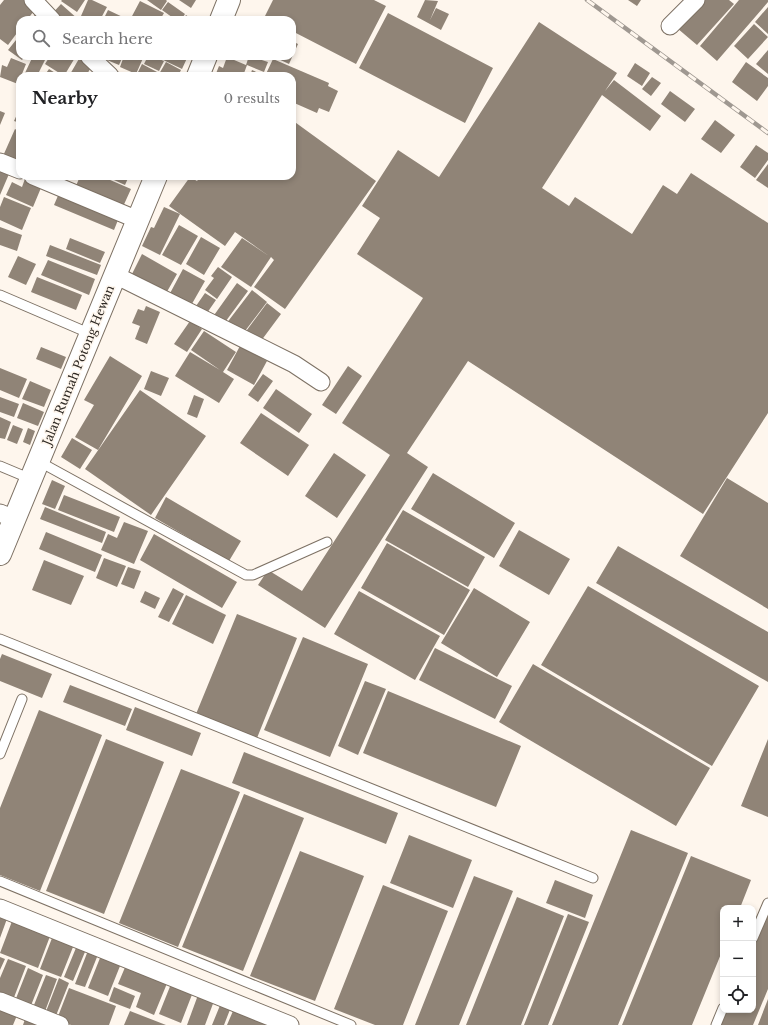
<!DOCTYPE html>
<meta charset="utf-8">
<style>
:root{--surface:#fff;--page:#f6f6f6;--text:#202124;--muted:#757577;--line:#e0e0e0}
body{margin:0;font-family:"Libre Baskerville",serif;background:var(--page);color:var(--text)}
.controls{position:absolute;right:12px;bottom:12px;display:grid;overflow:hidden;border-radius:8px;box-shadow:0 2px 6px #0003}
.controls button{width:36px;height:36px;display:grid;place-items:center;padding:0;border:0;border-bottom:1px solid var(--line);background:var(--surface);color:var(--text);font:20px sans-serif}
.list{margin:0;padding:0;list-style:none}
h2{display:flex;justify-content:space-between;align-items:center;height:52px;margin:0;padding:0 16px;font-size:17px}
h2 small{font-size:13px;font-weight:400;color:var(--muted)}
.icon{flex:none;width:22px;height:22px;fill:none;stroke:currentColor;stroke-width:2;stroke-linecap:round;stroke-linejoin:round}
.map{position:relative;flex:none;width:768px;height:1025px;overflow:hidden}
.search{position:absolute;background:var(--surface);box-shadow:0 2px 6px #0003;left:16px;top:16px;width:280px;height:44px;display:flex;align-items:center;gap:10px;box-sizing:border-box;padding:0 14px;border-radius:12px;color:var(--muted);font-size:15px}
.panel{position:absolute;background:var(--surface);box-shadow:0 2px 6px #0003;left:16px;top:72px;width:280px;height:108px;border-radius:12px}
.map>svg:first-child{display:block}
.building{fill:#908477}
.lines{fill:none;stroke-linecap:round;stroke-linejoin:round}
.lane-casing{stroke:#7d7164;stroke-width:11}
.street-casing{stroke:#7d7164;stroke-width:19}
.secondary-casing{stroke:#7d7164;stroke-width:24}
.lane{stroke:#fff;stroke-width:9}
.street{stroke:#fff;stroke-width:17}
.secondary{stroke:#fff;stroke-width:22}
.rail-casing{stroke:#9f9891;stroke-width:4.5}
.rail{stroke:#fef6ed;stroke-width:3;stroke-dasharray:9;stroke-linecap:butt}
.labels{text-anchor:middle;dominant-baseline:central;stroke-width:3;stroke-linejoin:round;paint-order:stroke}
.street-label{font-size:12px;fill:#2f2a25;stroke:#fef6ed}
</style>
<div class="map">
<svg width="768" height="1025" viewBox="0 0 768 1025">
<rect width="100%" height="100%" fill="#fef6ed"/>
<path class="building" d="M4 0H28L37 7 27 20H20V29L8 45 0 39V5Z
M62 0H85L77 12 61 1Z
M88 0H92L107 7 100 20H91L81 16Z
M147 0H166L167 1 161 10Z
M179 0H196L191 8Z
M273 0H374L386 6 356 64 292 31V20H263Z
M425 0 438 1 430 20 436 8 449 14 441 30 417 17Z
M628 0H641L637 6Z
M702 0H729L734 4 697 45 677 28Z
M739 0H768V2L717 61 700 46Z
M140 1 164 13 160 20H134L131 18Z
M168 2 185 14 181 20H176L162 10Z
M61 4 79 20H56L50 16Z
M768 7V34L755 22Z
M108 10 129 20H103Z
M37 12 46 20H31Z
M388 13 493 68 465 123 359 68Z
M186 15 193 20H183Z
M165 16 171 20H162Z
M539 22 617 73 605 91 614 80 661 116 650 131 602 95 542 188 569 206 575 197 632 234 663 185 677 194 691 173 768 223V413L703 514 468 361 407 453 428 467 325 628 258 585 268 570 302 591 390 455 342 423 423 298 357 254 380 218 362 206 398 150 439 177Z
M754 24 768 37 748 59 734 46Z
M20 35V56H25L22 60 8 50Z
M292 41 298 44 289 64 272 56H292Z
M768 50V74L756 64Z
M33 56 46 58 37 76H31L25 73Z
M50 56H76L64 76 45 64Z
M103 56H123L119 65 102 58Z
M124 56H144L136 74 120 67Z
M148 56H152L164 61 159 71 144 64Z
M155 56H188L182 69Z
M249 56 268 62 264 72 247 65 243 76H215L219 66 223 68 227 57 246 65Z
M80 57 93 64 86 76H69Z
M11 58 26 64 18 84 0 77 2 65 7 67Z
M273 59 329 83 328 86 338 91 329 112 319 108 317 113 292 102V76H265Z
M166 62 181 70 178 76H163L159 74Z
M746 62 768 78V86L757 101 732 82Z
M635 63 650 73 642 86 627 76Z
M142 64 159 73 158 76H136Z
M49 69 60 76H44Z
M252 70 263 75V76H250Z
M652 77 661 83 651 96 642 89Z
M670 91 695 109 685 122 661 104Z
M20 108V123L14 121Z
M0 111 5 113 0 125Z
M292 120 376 181 285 309 254 287 274 260 271 257 251 287 221 267 242 238 269 256 235 232 225 246 169 206 190 177 197 181 201 176H292Z
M715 120 735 135 721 153 701 139Z
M15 129 20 132V162L3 156Z
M756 145 768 153V160L755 178 740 167Z
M768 164V188L756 180Z
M0 170 9 174 0 195Z
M26 176 43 183 33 207 6 195 12 182 22 187Z
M80 176H101L131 189 121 211 74 191Z
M105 176H129L125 185Z
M60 191 120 215 114 230 54 205Z
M4 197 31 208 22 230 0 220V207Z
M164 207 180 214 160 255 142 246 151 227 154 228Z
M179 225 198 236 181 265 162 255Z
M0 227 22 235 17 251 0 245Z
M201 237 220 248 204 275 186 264Z
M70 238 105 252 100 263 66 249Z
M50 245 101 265 97 275 46 256Z
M142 254 177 274 164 297 130 278Z
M18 256 36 264 26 285 8 277Z
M48 260 95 279 89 295 41 275Z
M218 267 232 277 217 299 205 290 214 278 211 276Z
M183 269 205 281 189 309 168 297Z
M37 277 82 295 76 310 31 292Z
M237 283 248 291 223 325 212 318Z
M252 290 267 302 242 335 226 324Z
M205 293 216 300 207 313 196 306Z
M267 303 281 314 258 345 244 334Z
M146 306 160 312 147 344 135 339 140 326 132 323 138 309 144 311Z
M190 321 202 329 187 352 174 344Z
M204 331 236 352 223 372 234 379 219 403 175 376 190 352 220 370 191 350Z
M240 346 267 361 254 385 227 370Z
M41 347 66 357 61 369 36 359Z
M110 356 142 376 98 450 75 437 94 405 84 400Z
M348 366 362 376 336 414 322 405Z
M0 368 27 379 19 398 0 390Z
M151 371 169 378 161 396 144 389Z
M263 374 273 381 258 402 248 395Z
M30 381 51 390 44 407 22 399Z
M276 389 312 414 299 433 263 408Z
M140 390 206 436 151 515 85 469Z
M194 395 204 399 197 418 187 414Z
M0 397 19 404 14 417 0 412Z
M23 403 44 412 38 426 17 418Z
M261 413 309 445 288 476 240 443Z
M0 417 11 422 5 439 0 438Z
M13 425 23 429 17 444 7 440Z
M28 428 35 431 30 445 23 442Z
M72 438 92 450 80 469 61 457Z
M334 453 366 475 337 518 305 496Z
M433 473 515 523 494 558 411 509Z
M727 478 768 503V609L680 556Z
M52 480 65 486 55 509 42 504Z
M64 495 120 517 114 532 58 510Z
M166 497 241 541 229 561 155 518Z
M45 507 106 532 102 543 40 519Z
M403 510 485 557 468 587 385 540Z
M124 522 148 531 134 564 101 550 108 534 117 538Z
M519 530 570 559 549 595 499 566Z
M46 532 102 555 95 572 39 549Z
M154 534 237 582 222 608 140 560Z
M387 543 470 590 444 635 361 588Z
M618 546 768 632V682L596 583Z
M104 558 126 566 117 587 96 578Z
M44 560 84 576 71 605 32 590Z
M128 567 141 571 134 589 121 584Z
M588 586 759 686 712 766 541 665Z
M173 588 184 594 169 622 158 617Z
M474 588 530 622 497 677 441 643Z
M145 591 160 598 155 609 140 602Z
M359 591 440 636 415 680 334 634Z
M186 595 226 615 213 644 172 624Z
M237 614 297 638 257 738 196 714Z
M303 637 368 664 330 757 264 730Z
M435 648 512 686 495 719 419 680Z
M2 654 52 674 42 698 0 681V659Z
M533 664 710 768 676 826 499 722Z
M365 681 386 689 358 755 338 746Z
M70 685 132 709 125 726 63 702Z
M388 691 521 746 496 807 363 753Z
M135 707 201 733 192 756 126 730Z
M39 710 102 735 40 891 0 875V808Z
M106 739 164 762 104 914 46 891Z
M768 739V817L741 806Z
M244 752 398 813 386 844 232 783Z
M181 769 240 792 178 947 119 923Z
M244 794 304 818 243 971 182 947Z
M631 830 688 853 618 1025H552Z
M409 835 472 860 453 908 390 883Z
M300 851 364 876 315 1001 250 976Z
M691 856 751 880 740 908H723V949L692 1025H622Z
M474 876 513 891 459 1025H415Z
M555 880 593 895 585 918 546 903Z
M383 885 448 911 403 1025H375L334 1009Z
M517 897 564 916 521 1025H466Z
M768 905V989L753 1025H719L725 1010H753V942Z
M0 913 8 916 0 938Z
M568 914 589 922 548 1025H524Z
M14 916 52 931 38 968 0 953Z
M54 933 75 942 61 977 40 969Z
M78 943 87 947 73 981 64 977Z
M89 948 99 952 85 987 75 984Z
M102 953 122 961 108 996 88 988Z
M0 957 5 959 0 970Z
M8 959 26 966 13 1000 0 995V978Z
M126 965 168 981 154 1015 136 1007 141 993 118 984Z
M28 968 43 975 30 1008 15 1001Z
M46 975 57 979 44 1014 32 1010Z
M59 978 69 983 55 1018 45 1014Z
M171 984 193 992 181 1023 159 1014Z
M114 987 135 996 130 1009 109 1001Z
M69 988 116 1006 109 1025H71L57 1019Z
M198 995 214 1001 205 1025H187Z
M768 999V1025H758Z
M221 1003 231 1007 224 1025H212Z
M0 1006 18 1013 13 1025H0Z
M130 1011 166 1025H124Z
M233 1011 268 1025H227Z
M26 1016 44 1025H23Z"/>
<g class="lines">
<defs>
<path id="lane" d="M0 295 91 334
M38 461 246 575H253L327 542
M0 466 31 479
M0 639 593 878
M0 754 22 699
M0 881 351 1025
M753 938 768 903
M716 1025 723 1008"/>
<path id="street" d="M33 0 52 20
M670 26 696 0
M89 56 110 76
M0 162 20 170
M33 176 138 220
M115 275 294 364 321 382
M0 513 15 519
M0 908 290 1025
M0 1001 60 1025"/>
<path id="secondary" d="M221 20 229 0
M198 76 206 56
M0 554 156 176"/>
</defs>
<use href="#lane" class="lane-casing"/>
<use href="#street" class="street-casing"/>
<use href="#secondary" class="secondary-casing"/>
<use href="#lane" class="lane"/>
<use href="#street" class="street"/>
<use href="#secondary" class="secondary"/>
<defs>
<path id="rail" d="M587 0 768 133"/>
</defs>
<use href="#rail" class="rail-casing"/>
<use href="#rail" class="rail"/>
</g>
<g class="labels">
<g class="street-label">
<text transform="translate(78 365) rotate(-68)">Jalan Rumah Potong Hewan</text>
</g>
</g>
</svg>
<div class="controls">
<button>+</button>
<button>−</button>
<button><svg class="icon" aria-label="locate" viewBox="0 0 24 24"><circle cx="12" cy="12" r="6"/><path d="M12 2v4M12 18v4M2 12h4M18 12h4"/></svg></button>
</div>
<div class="search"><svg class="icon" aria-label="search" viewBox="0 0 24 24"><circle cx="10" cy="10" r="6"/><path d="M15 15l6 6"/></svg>Search here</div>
<section class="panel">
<h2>Nearby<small>0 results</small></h2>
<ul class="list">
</ul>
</section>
</div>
